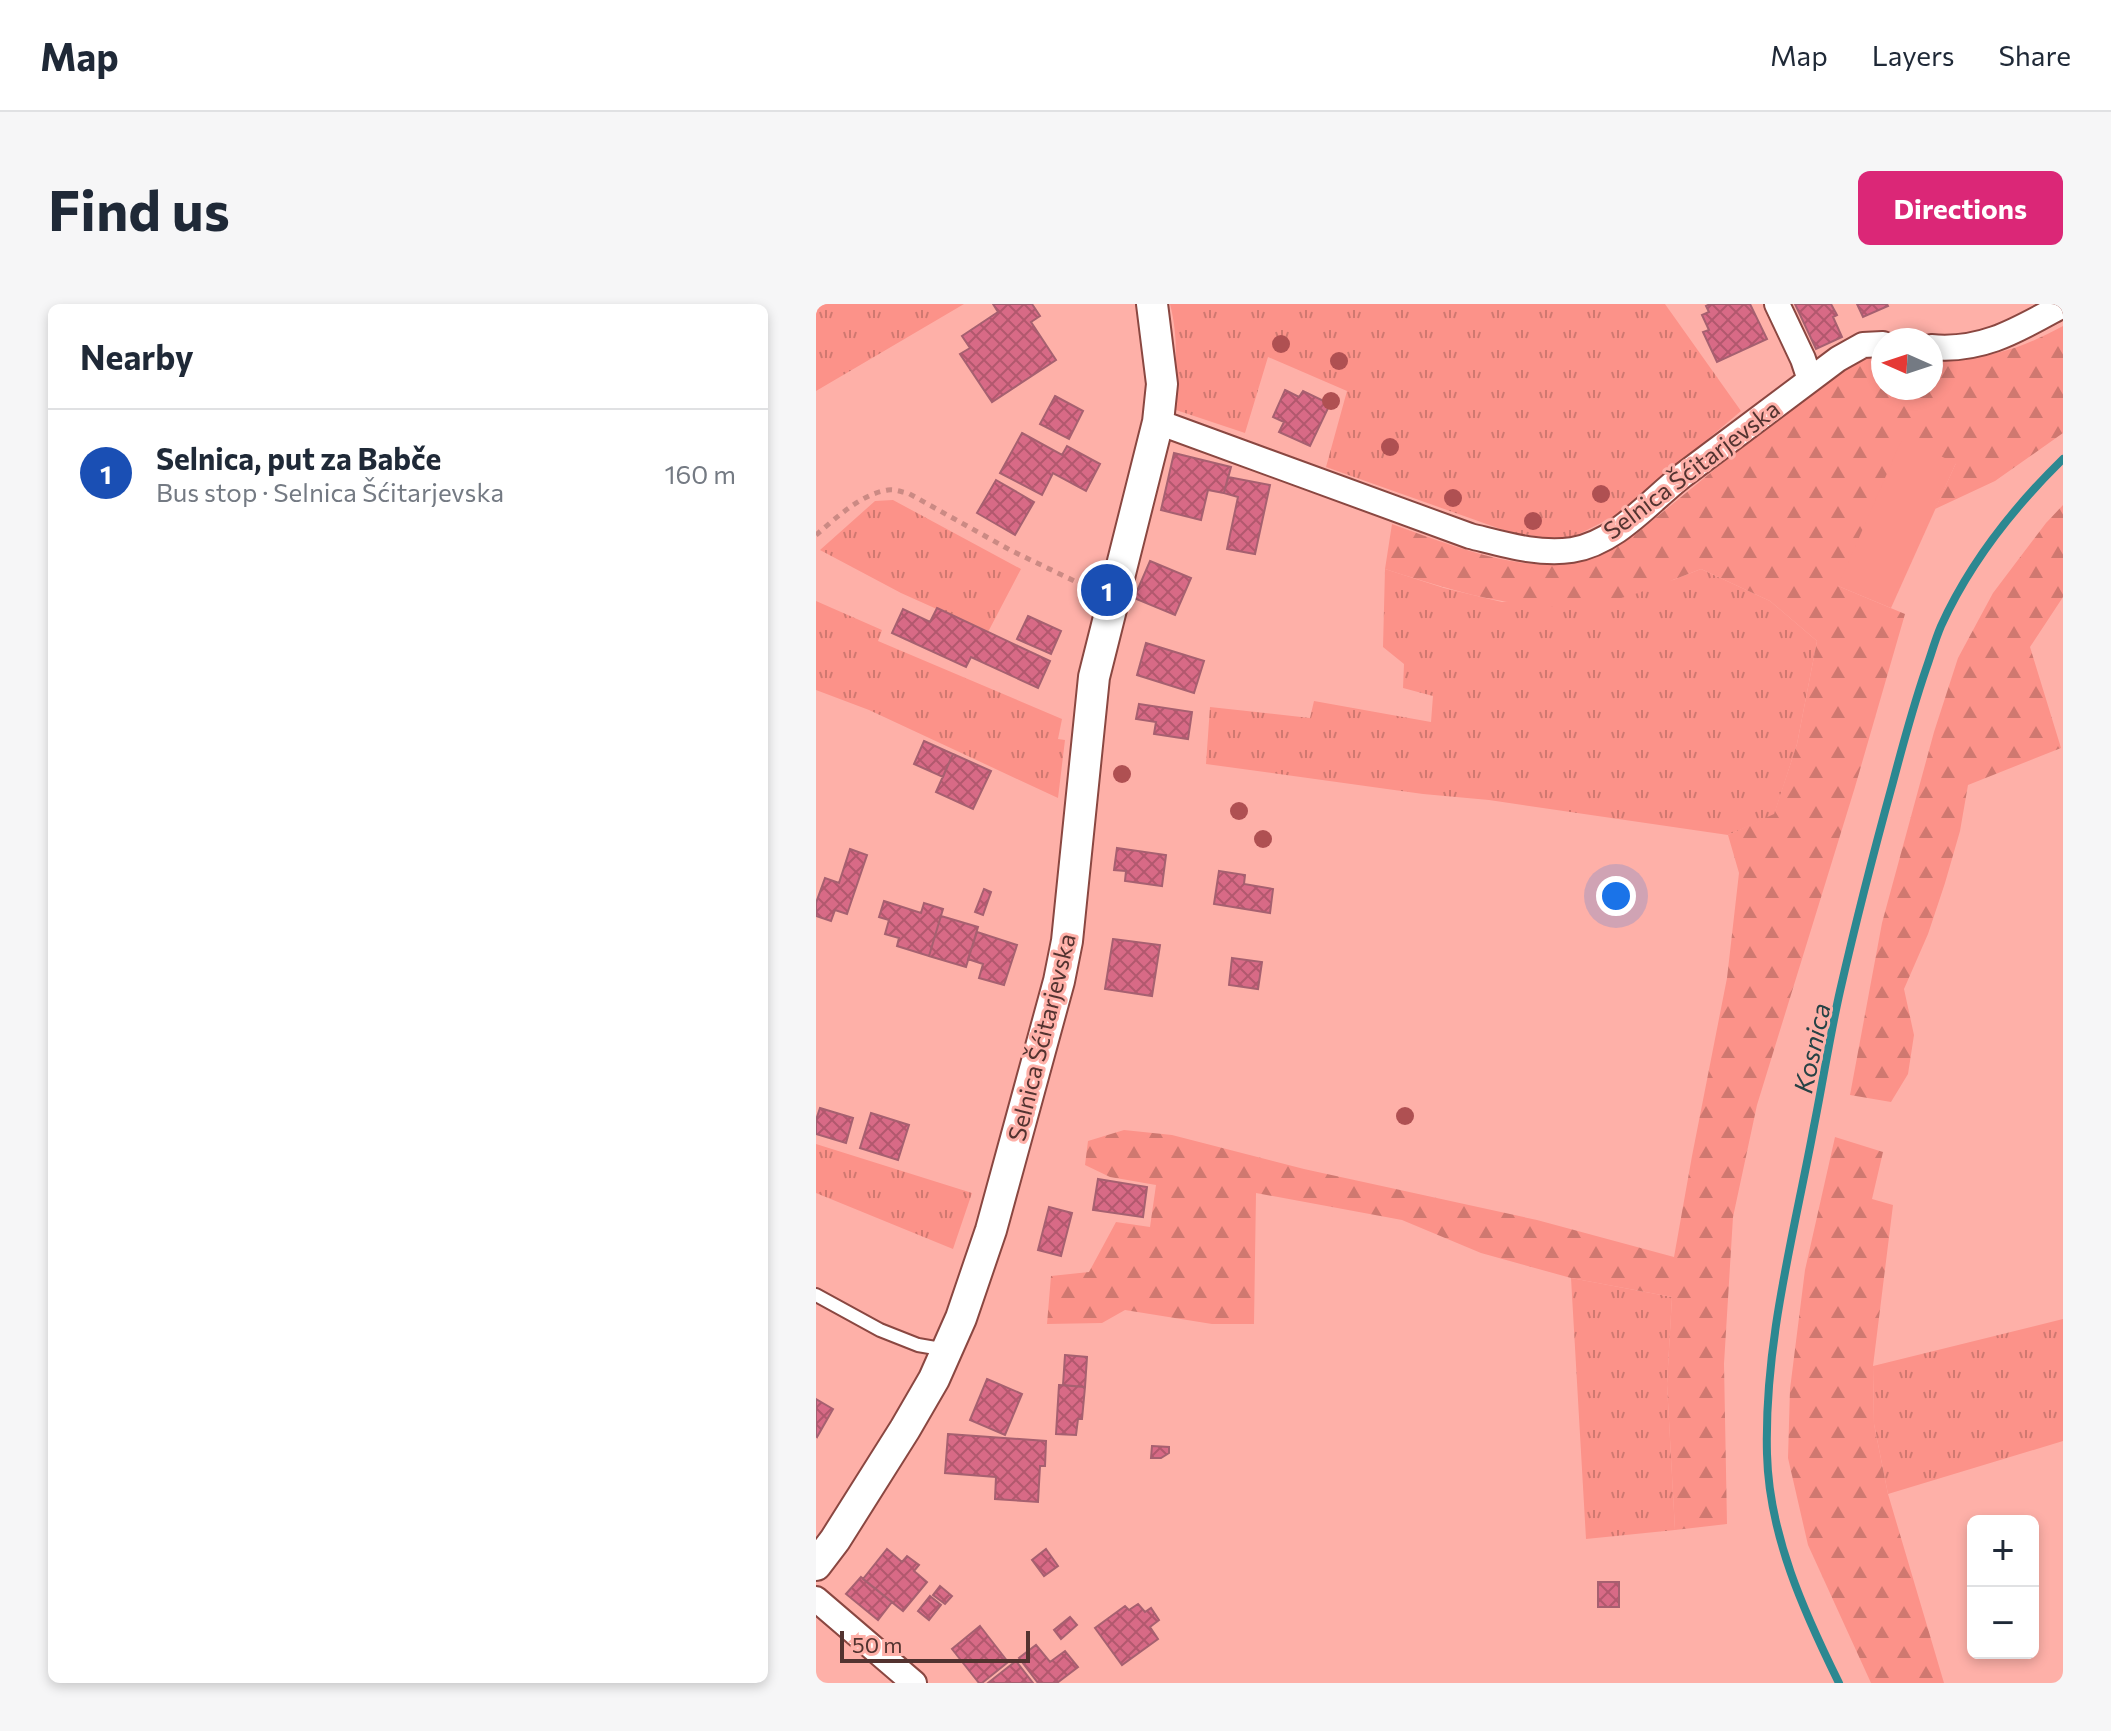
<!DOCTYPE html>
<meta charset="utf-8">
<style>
:root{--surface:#fff;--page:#f6f6f7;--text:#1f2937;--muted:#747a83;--line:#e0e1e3;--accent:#db2777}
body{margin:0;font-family:Commissioner,sans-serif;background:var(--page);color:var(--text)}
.controls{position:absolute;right:24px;bottom:24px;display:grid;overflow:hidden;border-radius:12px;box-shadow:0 4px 12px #0003}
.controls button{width:72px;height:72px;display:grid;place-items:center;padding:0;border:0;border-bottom:2px solid var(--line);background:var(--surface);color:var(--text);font:40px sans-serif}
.compass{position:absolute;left:1055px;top:24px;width:72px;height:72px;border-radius:50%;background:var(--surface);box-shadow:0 4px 12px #0003;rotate:273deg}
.scale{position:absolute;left:24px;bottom:20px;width:190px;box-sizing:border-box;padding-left:8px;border:4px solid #533330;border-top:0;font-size:22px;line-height:28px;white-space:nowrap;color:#533330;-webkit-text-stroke:6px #feb0a8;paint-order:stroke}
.you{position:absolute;left:800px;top:592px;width:28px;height:28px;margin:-20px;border:6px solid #fff;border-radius:50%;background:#1a73e8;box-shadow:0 0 0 12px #1a73e833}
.badge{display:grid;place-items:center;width:52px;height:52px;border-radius:50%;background:var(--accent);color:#fff;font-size:26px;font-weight:700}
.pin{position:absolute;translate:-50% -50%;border:4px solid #fff;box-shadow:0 2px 8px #0006}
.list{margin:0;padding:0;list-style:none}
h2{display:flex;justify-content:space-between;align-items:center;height:104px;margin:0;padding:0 32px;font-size:34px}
h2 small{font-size:26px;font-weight:400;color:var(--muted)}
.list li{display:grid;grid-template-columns:52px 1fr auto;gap:24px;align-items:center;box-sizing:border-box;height:128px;padding:0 32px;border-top:2px solid var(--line)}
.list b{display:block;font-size:30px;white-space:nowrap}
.list p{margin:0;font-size:26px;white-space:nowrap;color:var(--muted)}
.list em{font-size:26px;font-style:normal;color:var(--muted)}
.map{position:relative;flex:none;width:1247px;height:1379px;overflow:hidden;border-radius:12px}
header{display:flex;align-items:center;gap:48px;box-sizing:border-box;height:112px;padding:0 40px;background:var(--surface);border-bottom:2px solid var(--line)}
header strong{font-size:38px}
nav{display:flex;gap:44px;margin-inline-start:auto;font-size:28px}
.intro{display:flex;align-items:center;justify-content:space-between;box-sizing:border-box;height:192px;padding:0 48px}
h1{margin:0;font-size:56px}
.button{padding:20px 36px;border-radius:12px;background:var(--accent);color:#fff;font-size:28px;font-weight:700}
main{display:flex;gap:48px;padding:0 48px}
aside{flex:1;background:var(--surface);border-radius:12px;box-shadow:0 4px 12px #0003}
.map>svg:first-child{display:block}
.grass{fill:url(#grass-tufts)}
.forest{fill:url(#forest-firs)}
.garden{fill:#fc9289}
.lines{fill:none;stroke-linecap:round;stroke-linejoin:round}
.stream{stroke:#2c8891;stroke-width:8}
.building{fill:url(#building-cross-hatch);stroke:#a66070;stroke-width:2}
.service-casing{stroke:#8a4741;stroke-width:16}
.minor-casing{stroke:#8a4741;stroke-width:28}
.tertiary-casing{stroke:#8a4741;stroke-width:34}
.path{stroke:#cb8a84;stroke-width:5;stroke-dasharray:6 6;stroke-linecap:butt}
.service{stroke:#fff;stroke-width:12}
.minor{stroke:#fff;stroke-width:24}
.tertiary{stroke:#fff;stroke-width:30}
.tree{fill:#af5052}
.labels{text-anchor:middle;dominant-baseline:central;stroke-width:6;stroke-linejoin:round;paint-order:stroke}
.street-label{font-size:24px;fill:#533330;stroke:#feb0a8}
.water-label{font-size:26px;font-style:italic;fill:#264245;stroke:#feb0a8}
</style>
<header>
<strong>Map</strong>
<nav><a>Map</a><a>Layers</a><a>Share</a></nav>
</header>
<div class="intro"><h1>Find us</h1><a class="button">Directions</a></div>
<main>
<aside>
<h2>Nearby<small></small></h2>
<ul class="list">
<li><span class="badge" style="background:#1a4fb4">1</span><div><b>Selnica, put za Babče</b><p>Bus stop · Selnica Šćitarjevska</p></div><em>160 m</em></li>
</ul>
</aside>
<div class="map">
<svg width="1247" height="1379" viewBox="0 0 1247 1379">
<defs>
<pattern id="grass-tufts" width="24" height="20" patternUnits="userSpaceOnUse" patternTransform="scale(2)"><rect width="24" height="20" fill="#fc9289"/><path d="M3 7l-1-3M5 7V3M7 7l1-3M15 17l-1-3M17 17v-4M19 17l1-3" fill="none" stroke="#cf7870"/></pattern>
<pattern id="forest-firs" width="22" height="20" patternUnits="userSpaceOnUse" patternTransform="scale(2)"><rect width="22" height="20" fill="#fc9289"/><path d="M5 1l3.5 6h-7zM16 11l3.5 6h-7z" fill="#cf7870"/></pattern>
<pattern id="building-cross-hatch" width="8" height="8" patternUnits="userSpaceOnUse" patternTransform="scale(2)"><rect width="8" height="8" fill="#d86a86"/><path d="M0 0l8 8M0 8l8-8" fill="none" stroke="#b2586e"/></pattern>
</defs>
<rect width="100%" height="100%" fill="#feb0a8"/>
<path class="grass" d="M0 0H148L0 87Z
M354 0H849L925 107 805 209 757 233 731 234 693 228 510 163 531 87 452 53 429 129 357 105C360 69 363 35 354 0Z
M77 196 205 265 172 328 85 289 4 246 59 197Z
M569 265 628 284 686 298 857 276 885 265 954 297 1001 337 981 440 958 511 912 531 673 496 607 490 390 460 394 403 494 414 498 397 615 418 617 392 587 384 588 360 567 343Z
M0 297 66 326 62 337 246 415 242 435 249 436 242 494 53 406 0 386Z
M0 840 156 889 137 945 0 889Z
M755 974 856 993 851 1080 859 1226 770 1235Z
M1247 1015V1137L1072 1190 1058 1120 1057 1062Z"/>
<path class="forest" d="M1247 22V129L1179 177 1119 205 1140 159 1022 282 1089 310 1039 483 941 801 917 913 908 1060 911 1220 859 1226 851 1080 856 993 755 974 665 949 586 916 440 889 438 1020H396L309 1006 286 1019 231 1020 235 972 273 968 300 918 334 923 340 881 294 873 269 861 272 837 308 826 356 831 488 865 721 916 858 953 876 852 911 674 923 569 912 531 958 510 981 440 1001 337 954 297 885 265C856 276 827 289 798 296 722 315 641 288 569 265L576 220C632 240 711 273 770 256 788 250 804 240 820 230L999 83 1045 54 1067 50V84H1115V52C1169 57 1200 47 1247 22Z
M1247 201V293L1214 343 1245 444 1152 481 1144 527 1129 579 1112 630 1088 685 1098 731 1092 770 1075 798 1034 791 1066 619 1118 428 1142 354 1177 289 1230 219Z
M1019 833 1067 848 1056 895 1077 901 1057 1062 1058 1120 1072 1190 1128 1379H1055L992 1241 972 1154 974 1085 989 966Z"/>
<path class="garden" d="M1086 135 1140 159 1075 304 1022 282Z"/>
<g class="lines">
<path class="stream" d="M1023 1379C988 1308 953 1231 951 1150 948 1039 978 930 998 822 1007 777 1014 731 1024 687 1040 617 1058 547 1077 478 1087 440 1097 403 1110 365 1115 351 1119 336 1125 322 1154 258 1197 204 1247 155"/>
</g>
<path class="building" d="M177 0H216L224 12 215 18 240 56 176 98 144 50 154 44 146 32 182 8Z
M894 0H934L951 35 901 58 887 28 893 26 886 11 893 8 890 2Z
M979 0H1015L1021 11 1017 13 1026 33 1000 45Z
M1041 0H1071L1072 2 1047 13Z
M469 86 483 93 487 87 514 100 494 142 463 128 468 118 457 113Z
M239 92 267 107 253 135 224 120Z
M206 129 246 151 251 142 284 160 270 187 237 169 226 191 184 169Z
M358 149 415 163 408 189 392 186 385 216 345 206Z
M412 173 454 181 439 250 411 245 422 193 408 189Z
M180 176 218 198 199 231 161 209Z
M334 257 375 274 359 311 318 294Z
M121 304 234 357 222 384 155 353 150 363 76 329 87 305 114 318Z
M212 312 245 327 235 350 201 335Z
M330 339 388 357 378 389 321 371Z
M323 400 376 408 372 435 338 430 340 418 320 415Z
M108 437 137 450 127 473 98 460Z
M137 450 175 467 157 505 120 488Z
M301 544 350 551 346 582 309 577 310 567 298 566Z
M34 545 51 551 31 610 19 606 15 617 0 612V599L9 574 23 579Z
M403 567 429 571 428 580 457 585 454 609 398 600Z
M168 585 175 588 167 611 159 608Z
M68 597 105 609 108 599 127 605 113 652 81 642 83 634 69 630 73 616 63 613Z
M125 612 162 623 150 663 113 652Z
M161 628 201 641 188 681 163 674 167 660 152 655Z
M297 635 344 641 336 692 289 685Z
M416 654 446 658 442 685 413 681Z
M4 804 37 814 30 839 0 830V816Z
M55 809 93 821 82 856 44 844Z
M282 875 331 883 327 913 277 906Z
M233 903 256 909 245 952 222 946Z
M249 1051 271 1053 269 1083 247 1081Z
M171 1075 206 1090 189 1131 154 1116Z
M243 1081 269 1083 266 1115H262L260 1131 240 1130Z
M0 1095 17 1105 1 1133 0 1132Z
M132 1130 230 1137 229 1162H224L222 1198 179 1195 180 1173 129 1169Z
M336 1142 353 1143V1149L345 1154H335Z
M71 1245 86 1258 91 1252 103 1261 98 1267 111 1278 87 1307 47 1275Z
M230 1245 242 1262 228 1272 216 1256Z
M45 1273 76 1298 62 1316 30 1290Z
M782 1278H803V1303H782Z
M124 1282 136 1292 129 1300 117 1291Z
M114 1292 125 1301 113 1316 102 1307Z
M322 1300 329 1308 335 1304 343 1316 334 1323 342 1335 306 1361 279 1324 309 1302 313 1306Z
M254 1313 261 1321 245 1335 238 1326Z
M164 1322 192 1358 166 1379H163L136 1345Z
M220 1341 234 1358 249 1347 262 1363 241 1379H222L203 1354Z
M200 1357 217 1379H172Z"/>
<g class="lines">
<defs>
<path id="service" d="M0 991 64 1026 102 1041 131 1046"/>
<path id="minor" d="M961 0 987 55 994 76
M1115 43C1167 48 1203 25 1247 1
M342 118 654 232C687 240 722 251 756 246 800 239 833 198 866 172 918 133 970 94 1022 55L1047 41 1067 40
M0 1295 98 1379"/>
<path id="tertiary" d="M0 1261 19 1236 89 1125 118 1075 145 1014 175 926 243 677 251 637 278 373 342 118 346 80 336 0"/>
</defs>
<use href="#service" class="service-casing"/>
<use href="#minor" class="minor-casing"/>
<use href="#tertiary" class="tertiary-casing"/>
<path class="path" d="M0 231C20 214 45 190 72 186 79 185 85 188 92 189L194 246 275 285"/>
<use href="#service" class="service"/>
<use href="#minor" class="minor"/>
<use href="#tertiary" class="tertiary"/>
</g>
<g class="tree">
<circle cx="465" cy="40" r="9"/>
<circle cx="523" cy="57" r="9"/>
<circle cx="515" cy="97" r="9"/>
<circle cx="574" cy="143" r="9"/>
<circle cx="785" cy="190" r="9"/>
<circle cx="637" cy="194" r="9"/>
<circle cx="717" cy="217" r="9"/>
<circle cx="306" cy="470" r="9"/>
<circle cx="423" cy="507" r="9"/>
<circle cx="447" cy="535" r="9"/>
<circle cx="589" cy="812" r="9"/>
</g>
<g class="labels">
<g class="street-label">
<text transform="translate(875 165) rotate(-37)">Selnica Šćitarjevska</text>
<text transform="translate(225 733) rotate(-76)">Selnica Šćitarjevska</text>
</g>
<g class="water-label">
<text transform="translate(995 744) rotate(-78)">Kosnica</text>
</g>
</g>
</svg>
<div class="controls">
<button>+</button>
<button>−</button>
</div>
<svg class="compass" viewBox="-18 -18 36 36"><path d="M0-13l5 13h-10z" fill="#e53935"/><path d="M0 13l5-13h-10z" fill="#747a83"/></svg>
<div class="scale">50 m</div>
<div class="you"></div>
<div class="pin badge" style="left:291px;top:286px;background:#1a4fb4">1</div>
</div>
</main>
